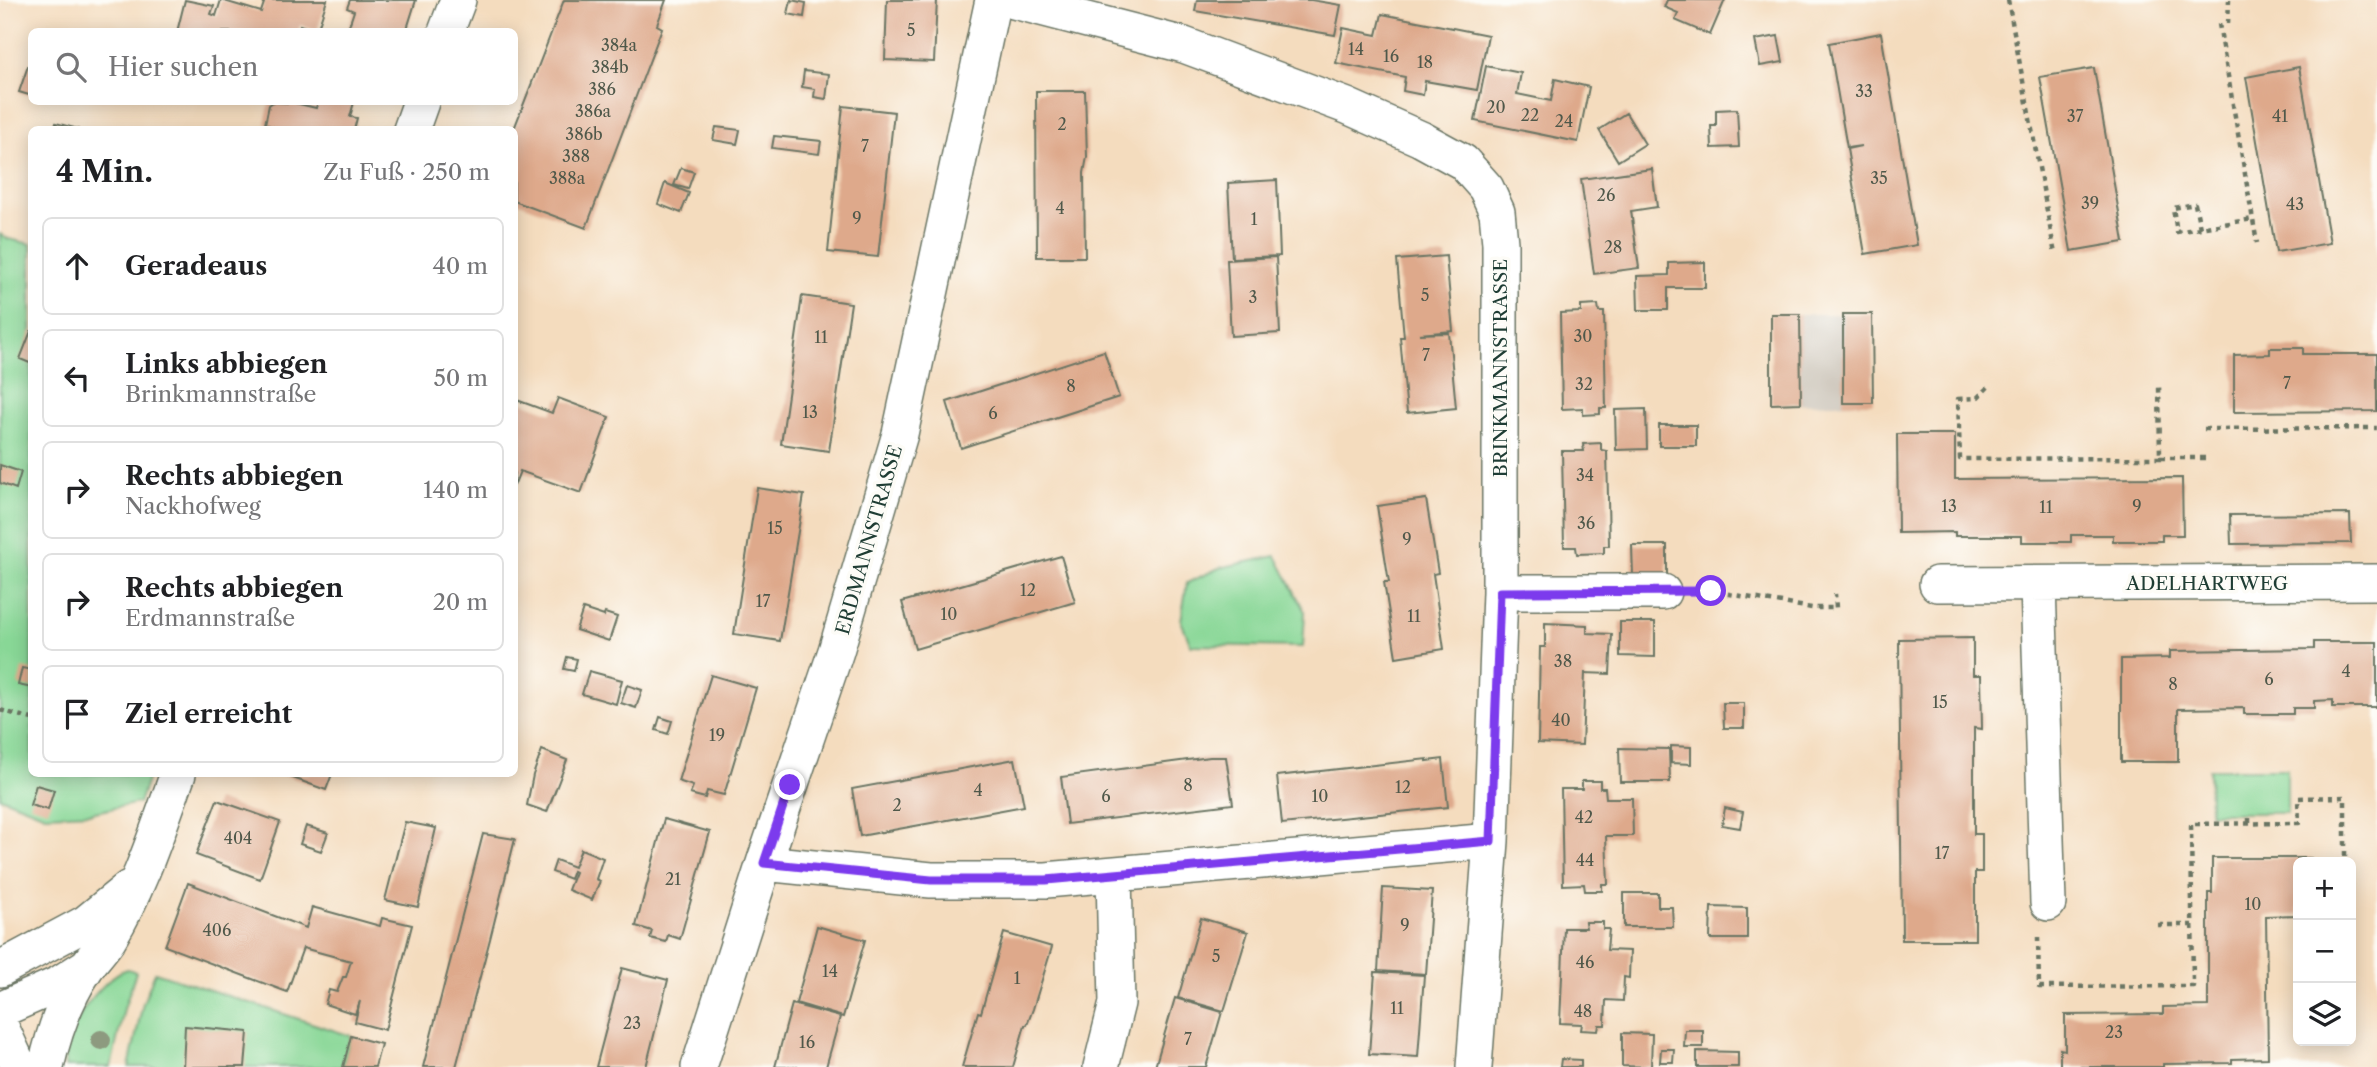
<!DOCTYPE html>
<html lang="de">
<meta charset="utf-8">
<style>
:root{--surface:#fff;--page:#f6f6f6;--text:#202124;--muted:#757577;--line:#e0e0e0}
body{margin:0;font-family:"Libre Caslon Text",serif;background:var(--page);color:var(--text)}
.controls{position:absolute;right:21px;bottom:21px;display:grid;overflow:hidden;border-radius:10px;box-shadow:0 4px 18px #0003}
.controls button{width:63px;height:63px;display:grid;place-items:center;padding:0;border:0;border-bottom:2px solid var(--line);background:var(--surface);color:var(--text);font:35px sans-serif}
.stop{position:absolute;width:21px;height:21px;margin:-16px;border:5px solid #7c3aed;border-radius:50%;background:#fff}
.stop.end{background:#7c3aed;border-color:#fff;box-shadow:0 2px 7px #0008}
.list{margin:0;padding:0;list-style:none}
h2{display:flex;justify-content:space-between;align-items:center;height:91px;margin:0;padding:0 28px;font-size:30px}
h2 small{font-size:23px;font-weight:400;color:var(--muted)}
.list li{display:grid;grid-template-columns:46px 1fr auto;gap:21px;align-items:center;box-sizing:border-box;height:98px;margin:0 14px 14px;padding:0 14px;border:2px solid var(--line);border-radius:10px}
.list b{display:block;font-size:26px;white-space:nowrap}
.list p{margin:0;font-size:23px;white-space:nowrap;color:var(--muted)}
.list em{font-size:23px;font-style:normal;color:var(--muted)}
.icon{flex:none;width:38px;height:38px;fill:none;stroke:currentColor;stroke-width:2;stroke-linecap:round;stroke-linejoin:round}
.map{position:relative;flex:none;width:2377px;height:1067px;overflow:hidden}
.search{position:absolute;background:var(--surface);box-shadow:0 4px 18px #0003;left:28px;top:28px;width:490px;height:77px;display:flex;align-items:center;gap:18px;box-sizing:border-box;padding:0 24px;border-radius:10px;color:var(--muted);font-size:26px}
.panel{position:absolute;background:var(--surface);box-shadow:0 4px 18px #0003;left:28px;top:126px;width:490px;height:651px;border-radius:10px}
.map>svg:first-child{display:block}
.industrial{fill:#cac3b8}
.green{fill:#88d796;stroke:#548a65;stroke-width:2}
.building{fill:#dea98b}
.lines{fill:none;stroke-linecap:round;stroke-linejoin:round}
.minor-casing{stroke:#6a7564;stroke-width:38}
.path{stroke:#6a7564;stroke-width:4.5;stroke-dasharray:5 5;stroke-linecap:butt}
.minor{stroke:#fff;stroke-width:35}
.tree{fill:#8d9a7f}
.route{stroke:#7c3aed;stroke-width:9}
.labels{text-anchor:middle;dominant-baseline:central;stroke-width:7;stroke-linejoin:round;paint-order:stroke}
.number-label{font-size:16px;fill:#4f584a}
.street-label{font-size:19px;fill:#1f3d34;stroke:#fdfcf7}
</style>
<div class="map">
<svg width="2377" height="1067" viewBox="0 0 2377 1067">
<rect width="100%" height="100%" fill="#fdfcf7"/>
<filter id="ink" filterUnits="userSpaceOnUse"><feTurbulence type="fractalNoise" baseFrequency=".0143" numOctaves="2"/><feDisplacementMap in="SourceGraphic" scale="14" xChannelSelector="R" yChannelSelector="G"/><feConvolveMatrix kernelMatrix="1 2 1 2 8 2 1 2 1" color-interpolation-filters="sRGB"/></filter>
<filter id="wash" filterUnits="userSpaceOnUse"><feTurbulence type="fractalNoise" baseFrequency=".00686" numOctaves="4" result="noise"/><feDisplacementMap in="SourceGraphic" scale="28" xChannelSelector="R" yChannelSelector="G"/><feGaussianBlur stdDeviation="1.57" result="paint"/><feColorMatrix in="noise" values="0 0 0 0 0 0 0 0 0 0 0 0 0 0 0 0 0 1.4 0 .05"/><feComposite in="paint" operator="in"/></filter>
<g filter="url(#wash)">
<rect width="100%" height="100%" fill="#f4dcbe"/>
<path class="industrial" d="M1771 314H1872L1873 403 1771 404Z"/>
<path class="green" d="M0 234 9 239 31 244 32 774H149L139 803 90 813 45 815 0 797Z
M1276 556 1305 612 1303 647 1191 645 1181 621 1187 583 1219 568Z
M2209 769H2287V813H2210Z
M128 969 136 972 124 1009 111 1067H65C65 1052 71 1032 78 1019 85 1004 113 971 128 969Z
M155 972 351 1036 343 1067H129L143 1003Z"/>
<g id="blocks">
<path class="building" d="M185 0 214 6 211 14 216 16 221 0 261 12 265 0H327L317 31 300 25 298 32H177Z
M350 0H416L406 32H347L354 11 347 8Z
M564 0H666L657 25 662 28 586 228 514 201V129Z
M791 0 806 3 804 17 788 14Z
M887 0H937L934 62 885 60Z
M1197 0H1311L1341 5 1335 35 1195 11Z
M1667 0H1725L1710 35 1675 20 1678 13 1664 7Z
M1382 14 1488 35 1477 90 1425 81 1423 95 1403 91 1405 77 1336 63 1343 28 1377 35Z
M1881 33 1917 245 1865 254 1847 149 1861 146 1847 148 1829 43Z
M1778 36 1783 62 1760 66 1755 40Z
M28 66 32 67V96L19 92Z
M1486 66 1521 73 1517 94 1551 101 1555 79 1589 87 1578 142 1475 121Z
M2299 67 2330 243 2276 252 2246 77Z
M2094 68 2124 242 2071 251 2040 77Z
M804 71 829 74 826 99 814 97 815 89 802 87Z
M1036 91H1085L1087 157 1084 173 1085 257H1037Z
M273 102 288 103 291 102 316 108 318 102H354L350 117 357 118 354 130H282L265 124 269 105Z
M843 106 894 112 878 257 828 252Z
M1737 109 1739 147 1712 148 1711 126H1716V110Z
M1626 113 1645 144 1618 161 1599 130Z
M56 123 78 129V130H54Z
M716 127 740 130 737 144 713 140Z
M774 136 821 141 819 154 772 148Z
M681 168 694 172 688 189 674 185Z
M1652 169 1657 207 1631 211 1639 268 1594 274 1581 179Z
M1277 180 1280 256 1232 258 1228 183Z
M665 183 689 193 681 213 658 204Z
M1446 256 1453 331 1419 334 1449 333 1456 408 1407 413 1400 337H1404L1397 260Z
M1276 257 1280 333 1231 336 1227 260Z
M1705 262V288H1668V310H1638L1637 276 1669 275V263Z
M802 296 851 303 829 451 781 444Z
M1598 305 1599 312H1604L1606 408H1600V414L1583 415V408L1562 409 1560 313 1581 312V306Z
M1771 314H1800L1801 403 1771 404Z
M1843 314H1872L1873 403H1843Z
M31 331H32V364L20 359Z
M2270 348H2303V354H2377V411L2234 412V355L2270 354Z
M1104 351 1119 397 961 448 947 402Z
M558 398 609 417 581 493 520 471 514 486V399L552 413Z
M1646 409 1647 449 1616 450 1615 410Z
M1659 425H1696V446H1659Z
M1897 434H1955V479L2182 478 2183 535H2162V541H2113V535H2071V542H2022V536H1955V532L1898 533Z
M1601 443V450L1607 451 1609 546H1604V553L1577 554 1576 547H1564L1562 451H1584L1583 444Z
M0 465 21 472 16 489 0 483Z
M757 488 804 495 780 641 734 634Z
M1426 499 1438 573 1433 574 1444 649 1396 657 1384 582H1389L1377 506Z
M2350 514 2351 543 2231 544 2230 515Z
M1632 545H1667V576L1633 577Z
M1061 556 1075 602 915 649 902 602Z
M583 609 604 616 605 613 617 617 609 641 576 630Z
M1620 622H1655V657L1620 656Z
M1545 623 1587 625V633L1612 634 1610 674 1585 673 1582 745 1538 743 1540 647H1545Z
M1973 638V675H1981L1982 729 1974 728V834H1982V872H1975V940H1902L1899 639Z
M2314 642H2377V707H2333V700L2314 701V708H2293V714H2244V708L2178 709V762H2121V659L2170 658V651L2314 649Z
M567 657 577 659 574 671 564 669Z
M22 668 32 670V688L18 685Z
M589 671 622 680 616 704 582 694Z
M711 675 756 688 724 795 707 791 705 798 690 794 693 786 678 781Z
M627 685 642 690 636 708 621 703Z
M1723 703H1744V728H1724Z
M660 717 672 721 668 734 656 730Z
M1671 746 1691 747V764L1671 763Z
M1619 748 1669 749 1670 782H1620Z
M542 750 567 760 547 812 527 805 533 775Z
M1210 757H1226L1233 804 1067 824 1061 777Z
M1015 759 1024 806 860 836 852 789Z
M1427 759V761L1443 759 1448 807 1282 824 1277 776Z
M282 774H332L326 790Z
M1582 781H1600V788H1605L1606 798H1632L1633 836H1606L1608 884H1602V891H1585L1584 884 1563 885 1561 789H1582Z
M36 785 54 790 48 810 30 805Z
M217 800 280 822 260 879 196 855Z
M1725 808 1743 812 1740 828 1722 825Z
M664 819 710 832 680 939 668 935 666 942 650 938 652 931 636 926Z
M405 822 436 828 418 907 385 900Z
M306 826 328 833 321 851 300 844Z
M483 834 515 839 490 939 456 1067H423Z
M581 849 603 858 596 879 600 881 592 900 568 890 575 872 573 871 570 879 552 872 556 860 574 867Z
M2212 858H2311V862H2298V915L2266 916 2268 1058 2232 1059V1063L2163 1064V1067H2060V1049L2065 1050V1015L2163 1014V1007L2208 1006V893H2212Z
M188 883 306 928 312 907 380 926 382 918 412 925 385 1030 355 1022 360 1001 355 1014 325 1004 329 990 337 992 343 977H346L351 961 303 948 287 992 165 946Z
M1383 888 1432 891 1426 974 1378 971Z
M1624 893H1658V907H1672L1673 927H1624Z
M1711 907 1747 908V939H1710Z
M1201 918 1248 932 1224 1011 1178 998Z
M1585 922H1603V929H1609L1607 950 1630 951 1629 978 1624 977 1623 1001 1606 1000 1605 1025H1599L1598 1031 1581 1030 1582 1024 1560 1023 1564 928H1586Z
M817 926 865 940 843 1017 796 1003Z
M1004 933 1052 947 1033 1009 1027 1025H1025L1013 1067H962L978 1012 981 1013Z
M622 968 668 980 646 1067H596Z
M1375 972 1424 975 1418 1057 1369 1054Z
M1175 998 1222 1012 1206 1067H1155Z
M792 1004 840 1017 826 1067H775Z
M185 1026 248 1032 245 1067H183Z
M1685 1030H1703V1047H1684Z
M1622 1033 1652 1034 1651 1067 1622 1066Z
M351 1036 381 1044 375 1067H343Z
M1661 1049H1674L1673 1062H1660Z
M1697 1051 1738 1052V1067H1697Z
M1561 1059 1581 1060V1067H1560Z"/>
</g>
</g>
<g filter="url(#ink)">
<use href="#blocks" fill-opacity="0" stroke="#6a7564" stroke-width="2"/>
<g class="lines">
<defs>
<path id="minor" d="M1010 0 1184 45 1347 106 1421 139 1463 162 1486 188 1497 212 1500 243V592L1491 841 1474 1067
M446 32 458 0
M411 130 421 102
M1937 584 2377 582
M2038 585 2048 903
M1500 592H1663
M764 863 931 880H1046L1491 841
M0 969 86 923 129 888
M0 1010 59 984 84 968
M0 1025 19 1067
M46 1067C54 1031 65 999 86 968 93 957 103 948 109 938 140 887 158 829 178 774
M699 1067 764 863 836 651 900 434 993 0
M1101 1067 1117 1003 1114 875"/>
</defs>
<use href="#minor" class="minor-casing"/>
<path class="path" d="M2008 0 2055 254
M2219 24 2257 243
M2228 24 2229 0
M2200 228 2195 204 2173 208 2177 232 2253 219
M1988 387 1977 398 1958 399 1960 459 2160 458 2159 383
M2204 429 2377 428
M2160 458H2205
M1698 591H1711L1812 608H1836L1835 594
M0 710 32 719
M2249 823V813
M2158 925H2192
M2038 937 2039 987 2193 986 2191 824 2299 823 2298 798 2345 797V862"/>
<use href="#minor" class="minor"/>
</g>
<circle class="tree" cx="101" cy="1040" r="10"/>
</g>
<g class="lines" filter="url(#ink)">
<path class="route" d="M790 785 764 863 931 880H1046L1491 841 1500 592 1711 591"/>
</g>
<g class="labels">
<g class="number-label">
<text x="911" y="30">5</text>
<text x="619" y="45">384a</text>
<text x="1356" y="49">14</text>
<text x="1391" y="56">16</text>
<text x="1425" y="62">18</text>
<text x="610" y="67">384b</text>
<text x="602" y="89">386</text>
<text x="1864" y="91">33</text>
<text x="1496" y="107">20</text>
<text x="593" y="111">386a</text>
<text x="1530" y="115">22</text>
<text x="2075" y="116">37</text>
<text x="2280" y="116">41</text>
<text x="1564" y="121">24</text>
<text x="1062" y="124">2</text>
<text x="584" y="134">386b</text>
<text x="865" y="146">7</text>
<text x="576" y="156">388</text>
<text x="567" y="178">388a</text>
<text x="1879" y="178">35</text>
<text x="1606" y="195">26</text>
<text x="2090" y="203">39</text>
<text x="2295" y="204">43</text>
<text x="1060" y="208">4</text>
<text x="857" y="218">9</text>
<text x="1254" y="219">1</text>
<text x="1613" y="247">28</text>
<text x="1425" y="295">5</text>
<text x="1253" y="297">3</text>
<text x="1583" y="336">30</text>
<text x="821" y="337">11</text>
<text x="1426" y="355">7</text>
<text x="2287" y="383">7</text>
<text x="1584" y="384">32</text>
<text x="1071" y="386">8</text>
<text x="810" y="412">13</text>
<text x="993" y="413">6</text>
<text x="1585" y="475">34</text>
<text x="1949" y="506">13</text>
<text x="2137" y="506">9</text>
<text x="2046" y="507">11</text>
<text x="1586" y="523">36</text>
<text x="775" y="528">15</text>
<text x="1407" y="539">9</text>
<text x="1028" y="590">12</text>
<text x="763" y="601">17</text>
<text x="949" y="614">10</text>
<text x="1414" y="616">11</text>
<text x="1563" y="661">38</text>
<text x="2346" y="671">4</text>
<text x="2269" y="679">6</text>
<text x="2173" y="684">8</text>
<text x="1940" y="702">15</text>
<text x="1561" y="720">40</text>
<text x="717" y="735">19</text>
<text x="1188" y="785">8</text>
<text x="1403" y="787">12</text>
<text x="978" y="790">4</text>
<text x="1106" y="796">6</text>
<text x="1320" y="796">10</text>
<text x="897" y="805">2</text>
<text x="1584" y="817">42</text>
<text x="238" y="838">404</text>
<text x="1942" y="853">17</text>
<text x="1585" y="860">44</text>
<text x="673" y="879">21</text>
<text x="2253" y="904">10</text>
<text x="1405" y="925">9</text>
<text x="217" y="930">406</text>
<text x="1216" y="956">5</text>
<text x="1585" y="962">46</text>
<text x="830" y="971">14</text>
<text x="1017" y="978">1</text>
<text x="1397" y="1008">11</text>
<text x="1583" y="1011">48</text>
<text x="632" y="1023">23</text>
<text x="2114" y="1032">23</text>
<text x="1188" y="1039">7</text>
<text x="807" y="1042">16</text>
</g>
<g class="street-label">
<text transform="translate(1500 368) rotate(-90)">BRINKMANNSTRASSE</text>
<text transform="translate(869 540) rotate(-74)">ERDMANNSTRASSE</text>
<text x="2207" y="583">ADELHARTWEG</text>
</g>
</g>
</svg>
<div class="controls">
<button>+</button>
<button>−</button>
<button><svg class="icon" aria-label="layers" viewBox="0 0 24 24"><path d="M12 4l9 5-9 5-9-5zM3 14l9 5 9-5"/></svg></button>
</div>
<div class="stop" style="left:1711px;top:591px"></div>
<div class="stop end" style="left:790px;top:785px"></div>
<div class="search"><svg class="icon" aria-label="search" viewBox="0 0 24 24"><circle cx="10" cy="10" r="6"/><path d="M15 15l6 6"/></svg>Hier suchen</div>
<section class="panel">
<h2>4 Min.<small>Zu Fuß · 250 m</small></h2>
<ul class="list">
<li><svg class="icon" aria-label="ahead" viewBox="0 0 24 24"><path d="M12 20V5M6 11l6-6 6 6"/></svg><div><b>Geradeaus</b></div><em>40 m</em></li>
<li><svg class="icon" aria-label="left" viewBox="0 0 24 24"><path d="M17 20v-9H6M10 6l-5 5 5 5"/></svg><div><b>Links abbiegen</b><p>Brinkmannstraße</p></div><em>50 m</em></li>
<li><svg class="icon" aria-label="right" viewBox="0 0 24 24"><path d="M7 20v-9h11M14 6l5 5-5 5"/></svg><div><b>Rechts abbiegen</b><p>Nackhofweg</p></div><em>140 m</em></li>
<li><svg class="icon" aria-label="right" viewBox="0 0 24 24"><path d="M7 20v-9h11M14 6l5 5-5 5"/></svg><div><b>Rechts abbiegen</b><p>Erdmannstraße</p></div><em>20 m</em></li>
<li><svg class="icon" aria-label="arrive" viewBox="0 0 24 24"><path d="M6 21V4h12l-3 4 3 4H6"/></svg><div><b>Ziel erreicht</b></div></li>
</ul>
</section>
</div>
